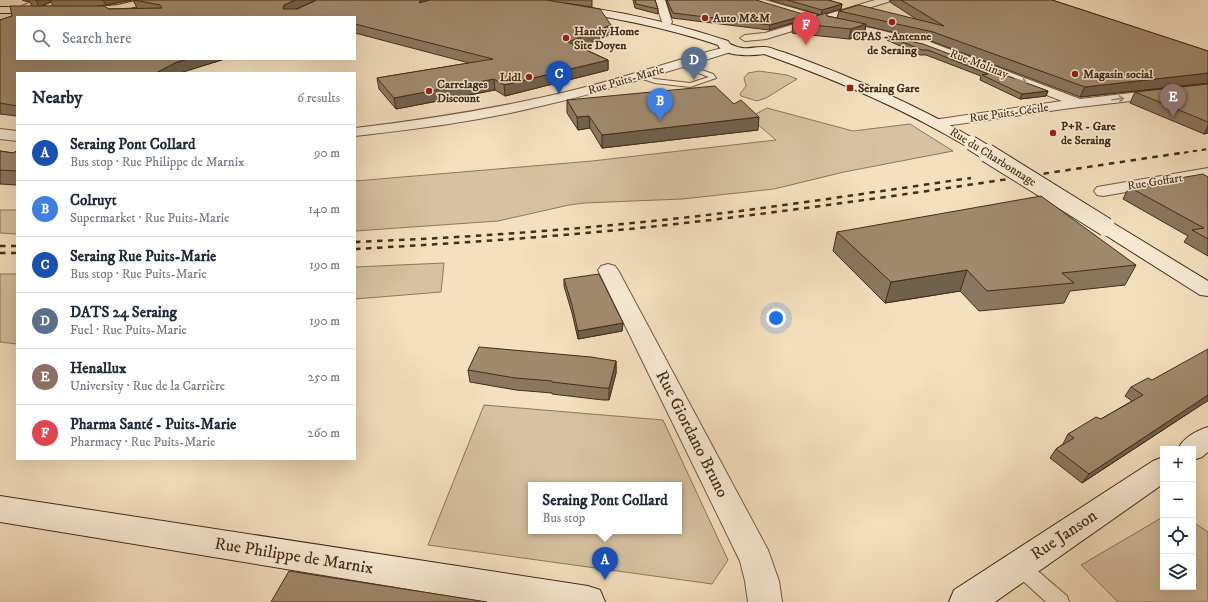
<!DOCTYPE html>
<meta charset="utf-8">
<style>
:root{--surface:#fff;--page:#f2f2f3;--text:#1f2937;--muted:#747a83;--line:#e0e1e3;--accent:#1a73e8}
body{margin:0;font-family:"IM FELL DW Pica",serif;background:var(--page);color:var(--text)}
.controls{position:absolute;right:12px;bottom:12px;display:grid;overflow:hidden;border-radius:0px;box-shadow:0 4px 16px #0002}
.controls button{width:36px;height:36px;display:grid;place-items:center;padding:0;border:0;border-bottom:1px solid var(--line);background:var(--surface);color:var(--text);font:20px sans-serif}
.you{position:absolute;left:776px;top:318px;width:14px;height:14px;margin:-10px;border:3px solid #fff;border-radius:50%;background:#1a73e8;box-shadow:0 0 0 6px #1a73e833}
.badge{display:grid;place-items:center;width:26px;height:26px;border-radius:50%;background:var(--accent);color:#fff;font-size:13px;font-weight:700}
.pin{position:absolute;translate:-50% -33px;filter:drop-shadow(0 1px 2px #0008)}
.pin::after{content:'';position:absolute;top:21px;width:14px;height:12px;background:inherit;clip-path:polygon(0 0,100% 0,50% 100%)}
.popup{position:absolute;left:528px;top:482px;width:154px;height:52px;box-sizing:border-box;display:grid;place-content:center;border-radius:0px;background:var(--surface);filter:drop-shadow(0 1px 3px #0005);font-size:13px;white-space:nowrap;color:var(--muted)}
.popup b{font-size:15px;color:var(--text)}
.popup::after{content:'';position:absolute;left:50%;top:100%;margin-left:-8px;border:8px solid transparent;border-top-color:var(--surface)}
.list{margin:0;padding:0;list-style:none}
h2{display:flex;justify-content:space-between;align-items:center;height:52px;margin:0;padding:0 16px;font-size:17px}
h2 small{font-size:13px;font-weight:400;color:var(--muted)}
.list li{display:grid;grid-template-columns:26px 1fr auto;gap:12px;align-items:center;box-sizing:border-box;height:56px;padding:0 16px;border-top:1px solid var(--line)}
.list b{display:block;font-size:15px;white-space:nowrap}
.list p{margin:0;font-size:13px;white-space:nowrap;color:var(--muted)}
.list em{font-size:13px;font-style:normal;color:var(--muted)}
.icon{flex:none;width:22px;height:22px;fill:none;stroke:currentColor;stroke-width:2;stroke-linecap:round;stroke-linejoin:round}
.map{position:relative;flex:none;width:1208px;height:602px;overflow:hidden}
.search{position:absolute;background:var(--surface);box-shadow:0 4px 16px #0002;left:16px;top:16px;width:340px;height:44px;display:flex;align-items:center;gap:10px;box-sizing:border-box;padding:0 14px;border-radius:0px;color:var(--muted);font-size:15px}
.panel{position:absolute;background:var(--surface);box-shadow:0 4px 16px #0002;left:16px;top:72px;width:340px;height:388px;border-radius:0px}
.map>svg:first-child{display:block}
.green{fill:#d6c1a2;stroke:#8e765c;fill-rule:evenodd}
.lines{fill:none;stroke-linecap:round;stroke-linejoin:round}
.service-casing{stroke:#715941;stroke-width:2}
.minor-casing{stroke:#715941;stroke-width:2}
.tertiary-casing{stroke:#715941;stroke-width:2}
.secondary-casing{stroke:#452c17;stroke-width:2}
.service{fill:#f8ebd5;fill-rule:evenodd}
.minor{fill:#f8ebd5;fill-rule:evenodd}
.tertiary{fill:#f8ebd5;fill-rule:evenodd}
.secondary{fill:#f8ebd5;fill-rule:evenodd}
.rail-far1{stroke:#452c17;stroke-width:2;stroke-dasharray:4.5 4.5;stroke-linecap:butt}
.rail{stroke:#452c17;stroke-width:2.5;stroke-dasharray:5.5 5.5;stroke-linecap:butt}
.secondary-bridge-far1-casing{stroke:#452c17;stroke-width:16;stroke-linecap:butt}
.secondary-bridge-casing{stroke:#452c17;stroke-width:20;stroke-linecap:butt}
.secondary-bridge-far1{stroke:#f8ebd5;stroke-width:14}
.secondary-bridge{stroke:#f8ebd5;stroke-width:18}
.wall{fill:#8a775f;stroke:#452c17;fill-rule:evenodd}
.shaded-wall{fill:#70614d;stroke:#452c17}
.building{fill:#a08a6e;stroke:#452c17}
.oneway{stroke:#9e8c76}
.poi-dot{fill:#8f2418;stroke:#f8ebd5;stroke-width:1.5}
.labels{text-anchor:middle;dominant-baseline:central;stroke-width:3;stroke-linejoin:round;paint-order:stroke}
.far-poi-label{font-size:12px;font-weight:bold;fill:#452c17;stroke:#f8ebd5;text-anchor:start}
.far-street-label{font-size:12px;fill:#452c17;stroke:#f8ebd5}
.near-street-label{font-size:17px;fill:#452c17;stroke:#f8ebd5}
</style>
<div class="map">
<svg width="1208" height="602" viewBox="0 0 1208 602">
<rect width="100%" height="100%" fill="#f4e0be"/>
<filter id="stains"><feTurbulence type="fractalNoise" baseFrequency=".005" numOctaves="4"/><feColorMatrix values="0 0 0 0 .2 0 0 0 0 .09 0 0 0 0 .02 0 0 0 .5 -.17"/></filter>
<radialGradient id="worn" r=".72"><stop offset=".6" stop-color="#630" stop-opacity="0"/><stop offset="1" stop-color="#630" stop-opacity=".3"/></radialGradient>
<path class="green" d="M759 71 787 75 797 79 766 98 757 101 741 96 740 94 746 86 744 78 748 73Z
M767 108 853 131 910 124 953 151 844 172 774 189 682 199 584 203 569 205 498 221 355 231V181L592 161 776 140 757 124 754 115Z
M0 210H17V234L0 233Z
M444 263 441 292 355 299V267Z
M0 274H17V344L0 342Z
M484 405 663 420 728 560 712 584 428 545ZM531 485H679V531H531Z
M1163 517V587H1193V522L1208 532V602H1118L1081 565Z"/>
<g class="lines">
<defs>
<path id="service" d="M36 0H43L18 11 13 10Z
M679 62 713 74 716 78 690 87 655 83 634 76 637 74 655 79 690 83 709 77 677 65 676 64Z
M1019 558 1025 560 1067 596 1069 602H1046L1013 572 1010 566 1013 560Z"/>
<path id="minor" d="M655 0H665L672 22 671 24 667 25 662 22Z
M750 0H765L824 17 825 19 824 21H816L752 2Z
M836 20 930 42 1080 99 1208 84V92L1071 108 938 127 933 126 931 123 933 120 1062 101 922 47 832 25 831 23Z
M1208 168V178L1103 196 1097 195 1094 191 1097 187 1103 186Z
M608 264 615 266 618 270 768 550 779 581 782 602H748L745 581 740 561 598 270 601 266Z"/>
<path id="tertiary" d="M875 0H890L888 2 766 39 745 41 740 38 745 35 765 33Z
M730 46 734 47 736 49 734 51C670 71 606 91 541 106 480 121 417 129 355 136V128C431 119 507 107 582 88 631 76 680 58 730 46Z
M0 129 17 131V141L0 139Z"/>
<path id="secondary" d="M139 0H156L154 2C142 5 90 20 82 11L87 8 118 5Z
M517 0C542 0 566 4 591 8 637 15 683 26 728 41L730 44C746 52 751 46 765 47 771 47 777 51 783 52 850 76 915 104 976 140L979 143 976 146 971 148 966 146C902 108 834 79 764 54 753 56 723 57 718 45 654 23 588 14 522 3Z
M0 7H41L46 10 41 13H0Z
M1106 221 1113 223 1208 281V296L1200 295 1099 231 1097 227 1099 223Z
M1208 427V452L1202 457 1193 460V449H1178C1184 437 1196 431 1208 427Z
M1163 457V484L995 602H949L954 590 1153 461Z
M0 496 588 586 600 590 605 602H487L0 522Z"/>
</defs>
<use href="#service" class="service-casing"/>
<use href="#minor" class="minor-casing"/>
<use href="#tertiary" class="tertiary-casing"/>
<use href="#secondary" class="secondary-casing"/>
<use href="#service" class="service"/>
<use href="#minor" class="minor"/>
<use href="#tertiary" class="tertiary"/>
<use href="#secondary" class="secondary"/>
<path class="rail-far1" d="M1175 154 1208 149"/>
<path class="rail" d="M355 242C484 237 612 227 740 211 817 201 894 189 971 178
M0 246H17
M355 249C462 243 569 236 676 224 845 205 1013 178 1181 153
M0 253H17"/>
<defs>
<path id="secondary-bridge-far1" d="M971 143 989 154"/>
<path id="secondary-bridge" d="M987 153 1106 227"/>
</defs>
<use href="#secondary-bridge-far1" class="secondary-bridge-far1-casing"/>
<use href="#secondary-bridge" class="secondary-bridge-casing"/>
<use href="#secondary-bridge-far1" class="secondary-bridge-far1"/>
<use href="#secondary-bridge" class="secondary-bridge"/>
</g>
<path class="wall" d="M22 0H132L106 5 97 6 109 9 137 8 133 0H316L296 9 426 1 430 0H592V7L565 3 611 25V34L580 47 608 60V70L505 96 495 90 396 109 379 89 377 78 469 63 355 33V17H17V59H225L181 72 17 73V116L0 114V20L12 16 32 6 29 1 28 2ZM51 2 53 6H42Z
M633 0H655L658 9V14L635 8Z
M666 0H756L805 19 821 15 770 0H828L842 4 841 9 826 13 827 16 837 18 839 11 916 19 890 2V0H1052L1208 51V83L1080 97 931 41 866 26 864 35 849 39 792 33 793 23 769 30 672 18Z
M888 36 1048 91 1046 96 1020 99 980 80 981 76 926 55H920L887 40Z
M1208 84V133L1204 134 1130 103 1135 92Z
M567 100 758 130 602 148 590 128 578 130 567 113Z
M0 151 13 153 17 151V185L0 184Z
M1208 177V256L1184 242 1188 236 1123 199 1129 187Z
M837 232 1136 265 1125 285 1070 291 1064 303 979 311 960 291 885 303 833 251Z
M564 279 623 323 622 331 578 339 572 313 564 286Z
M616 361V373L609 400H603L552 394V393L516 390 470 382 468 370Z
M1131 387 1201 405 1082 483 1050 458 1056 449 1063 444 1068 434 1101 419 1132 401 1125 396Z"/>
<path class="shaded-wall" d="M36 0H50L51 2 39 7Z
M103 0H132L106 5Z
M295 0H316L286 14 283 9 284 5Z
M421 0H426L420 12 419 3Z
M842 4 841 9 821 15 822 10Z
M806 15 805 19 769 30 770 25Z
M866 24 864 35 849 39 851 29Z
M611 25V34L569 52 568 42Z
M188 59H225L180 73H156L177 62Z
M608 60V70L505 96 504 85Z
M1208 73V83L1080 97 1085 87Z
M494 79 495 90 396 109 394 98Z
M1048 91 1046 96 1020 99 1022 94Z
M589 116 590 128 578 130 577 117Z
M759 117 758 130 602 148V135Z
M1208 126V133L1204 134Z
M967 270 960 291 885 303 891 282Z
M623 323 622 331 578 339V331Z
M616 361V373L609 400V388Z
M1208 395V401L1201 405 1082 483 1089 474Z"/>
<path class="building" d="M134 0H295L284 5 283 9H297L317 0H421L419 3 430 0H546L600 9 611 25 568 42 608 60 504 85 494 79 394 98 377 78 493 59 355 24V17H325L323 16V17H17V59H188L177 62 156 73H17V106L0 103V20L12 16 10 6H104L109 9 162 8 160 5Z
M635 0H655L658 9 636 4Z
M667 0H756L806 15 770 25 673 13Z
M787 0H828L842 4 822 10Z
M901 0H1052L1208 51V73L1085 87 933 32 839 11 859 5 944 26Z
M826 13 827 16 866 24 851 29 793 23Z
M888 36 923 44 1048 91 1022 94 982 75 988 74 928 50H922Z
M1208 84V122L1135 92Z
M715 86 734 104 741 100 759 117 602 135 589 116 577 117 567 100Z
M0 151 13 153 17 151V171L0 170Z
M1203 174 1208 177V239L1192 230 1204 228 1129 187Z
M1041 196 1136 265 1062 273 1074 283 987 291 967 270 891 282 837 232Z
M599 274 623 323 578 331 572 305 564 279Z
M479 347 591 357 616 361 609 388H603L552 382V381L515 378 468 370Z
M1208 349V395L1089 474 1056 449 1074 438 1068 434 1096 417 1101 419 1143 395 1131 387 1148 378 1152 380Z
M289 571 487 602H271Z"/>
<defs><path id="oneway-shaft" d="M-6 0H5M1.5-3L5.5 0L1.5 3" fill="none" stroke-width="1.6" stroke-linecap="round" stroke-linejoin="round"/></defs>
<g class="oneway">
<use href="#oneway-shaft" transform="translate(1021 81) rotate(21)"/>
<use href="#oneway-shaft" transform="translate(1118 99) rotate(-7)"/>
</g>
<g class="poi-dot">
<circle cx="705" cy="18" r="4"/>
<circle cx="892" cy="22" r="4"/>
<circle cx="566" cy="38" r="4"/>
<circle cx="1075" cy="74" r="4"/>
<circle cx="529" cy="77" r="4"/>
<rect x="846" y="84" width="8" height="8" rx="2"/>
<circle cx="429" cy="91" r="4"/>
<circle cx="1053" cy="133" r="4"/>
</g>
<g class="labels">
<g class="far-poi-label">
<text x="713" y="18">Auto M&amp;M</text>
<text x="574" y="31">Handy Home<tspan x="574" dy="14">Site Doyen</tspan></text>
<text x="892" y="36" text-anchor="middle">CPAS - Antenne<tspan x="892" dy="14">de Seraing</tspan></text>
<text x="1083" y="74">Magasin social</text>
<text x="521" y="77" text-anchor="end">Lidl</text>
<text x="437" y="84">Carrelages<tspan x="437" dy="14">Discount</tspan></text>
<text x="858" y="88">Seraing Gare</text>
<text x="1061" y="126">P+R - Gare<tspan x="1061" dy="14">de Seraing</tspan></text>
</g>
<g class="far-street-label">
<text transform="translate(979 64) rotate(21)">Rue Molinay</text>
<text transform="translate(626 80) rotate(-16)">Rue Puits-Marie</text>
<text transform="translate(1009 113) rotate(-8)">Rue Puits-Cécile</text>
<text transform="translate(993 157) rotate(32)">Rue du Charbonnage</text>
<text transform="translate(1155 182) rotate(-9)">Rue Goffart</text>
</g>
<g class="near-street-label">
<text transform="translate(692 434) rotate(63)">Rue Giordano Bruno</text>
<text transform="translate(1064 535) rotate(-34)">Rue Janson</text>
<text transform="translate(294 556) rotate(9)">Rue Philippe de Marnix</text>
</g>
</g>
<rect width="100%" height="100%" filter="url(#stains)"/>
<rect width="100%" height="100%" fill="url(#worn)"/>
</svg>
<div class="controls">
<button>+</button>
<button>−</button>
<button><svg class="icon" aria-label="locate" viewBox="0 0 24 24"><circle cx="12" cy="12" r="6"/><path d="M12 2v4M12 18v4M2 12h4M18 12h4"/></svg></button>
<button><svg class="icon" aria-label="layers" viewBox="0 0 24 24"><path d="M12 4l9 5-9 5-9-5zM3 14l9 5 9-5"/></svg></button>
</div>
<div class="you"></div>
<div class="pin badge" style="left:605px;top:580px;background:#1a4fb4">A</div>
<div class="popup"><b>Seraing Pont Collard</b>Bus stop</div>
<div class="pin badge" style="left:660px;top:121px;background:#3f7fe0">B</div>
<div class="pin badge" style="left:559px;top:94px;background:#1a4fb4">C</div>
<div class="pin badge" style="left:694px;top:80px;background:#5c6f8a">D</div>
<div class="pin badge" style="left:1173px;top:117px;background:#8d6e63">E</div>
<div class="pin badge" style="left:806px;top:45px;background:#e0444e">F</div>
<div class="search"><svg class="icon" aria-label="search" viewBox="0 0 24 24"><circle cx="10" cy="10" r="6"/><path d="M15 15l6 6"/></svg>Search here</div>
<section class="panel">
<h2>Nearby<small>6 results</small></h2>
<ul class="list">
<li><span class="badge" style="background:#1a4fb4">A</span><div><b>Seraing Pont Collard</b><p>Bus stop · Rue Philippe de Marnix</p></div><em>90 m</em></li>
<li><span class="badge" style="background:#3f7fe0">B</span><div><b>Colruyt</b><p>Supermarket · Rue Puits-Marie</p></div><em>140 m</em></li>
<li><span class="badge" style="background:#1a4fb4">C</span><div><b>Seraing Rue Puits-Marie</b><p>Bus stop · Rue Puits-Marie</p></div><em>190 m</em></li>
<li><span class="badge" style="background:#5c6f8a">D</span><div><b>DATS 24 Seraing</b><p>Fuel · Rue Puits-Marie</p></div><em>190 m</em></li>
<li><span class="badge" style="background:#8d6e63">E</span><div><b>Henallux</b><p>University · Rue de la Carrière</p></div><em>250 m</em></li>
<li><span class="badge" style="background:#e0444e">F</span><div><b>Pharma Santé - Puits-Marie</b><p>Pharmacy · Rue Puits-Marie</p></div><em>260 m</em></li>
</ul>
</section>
</div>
